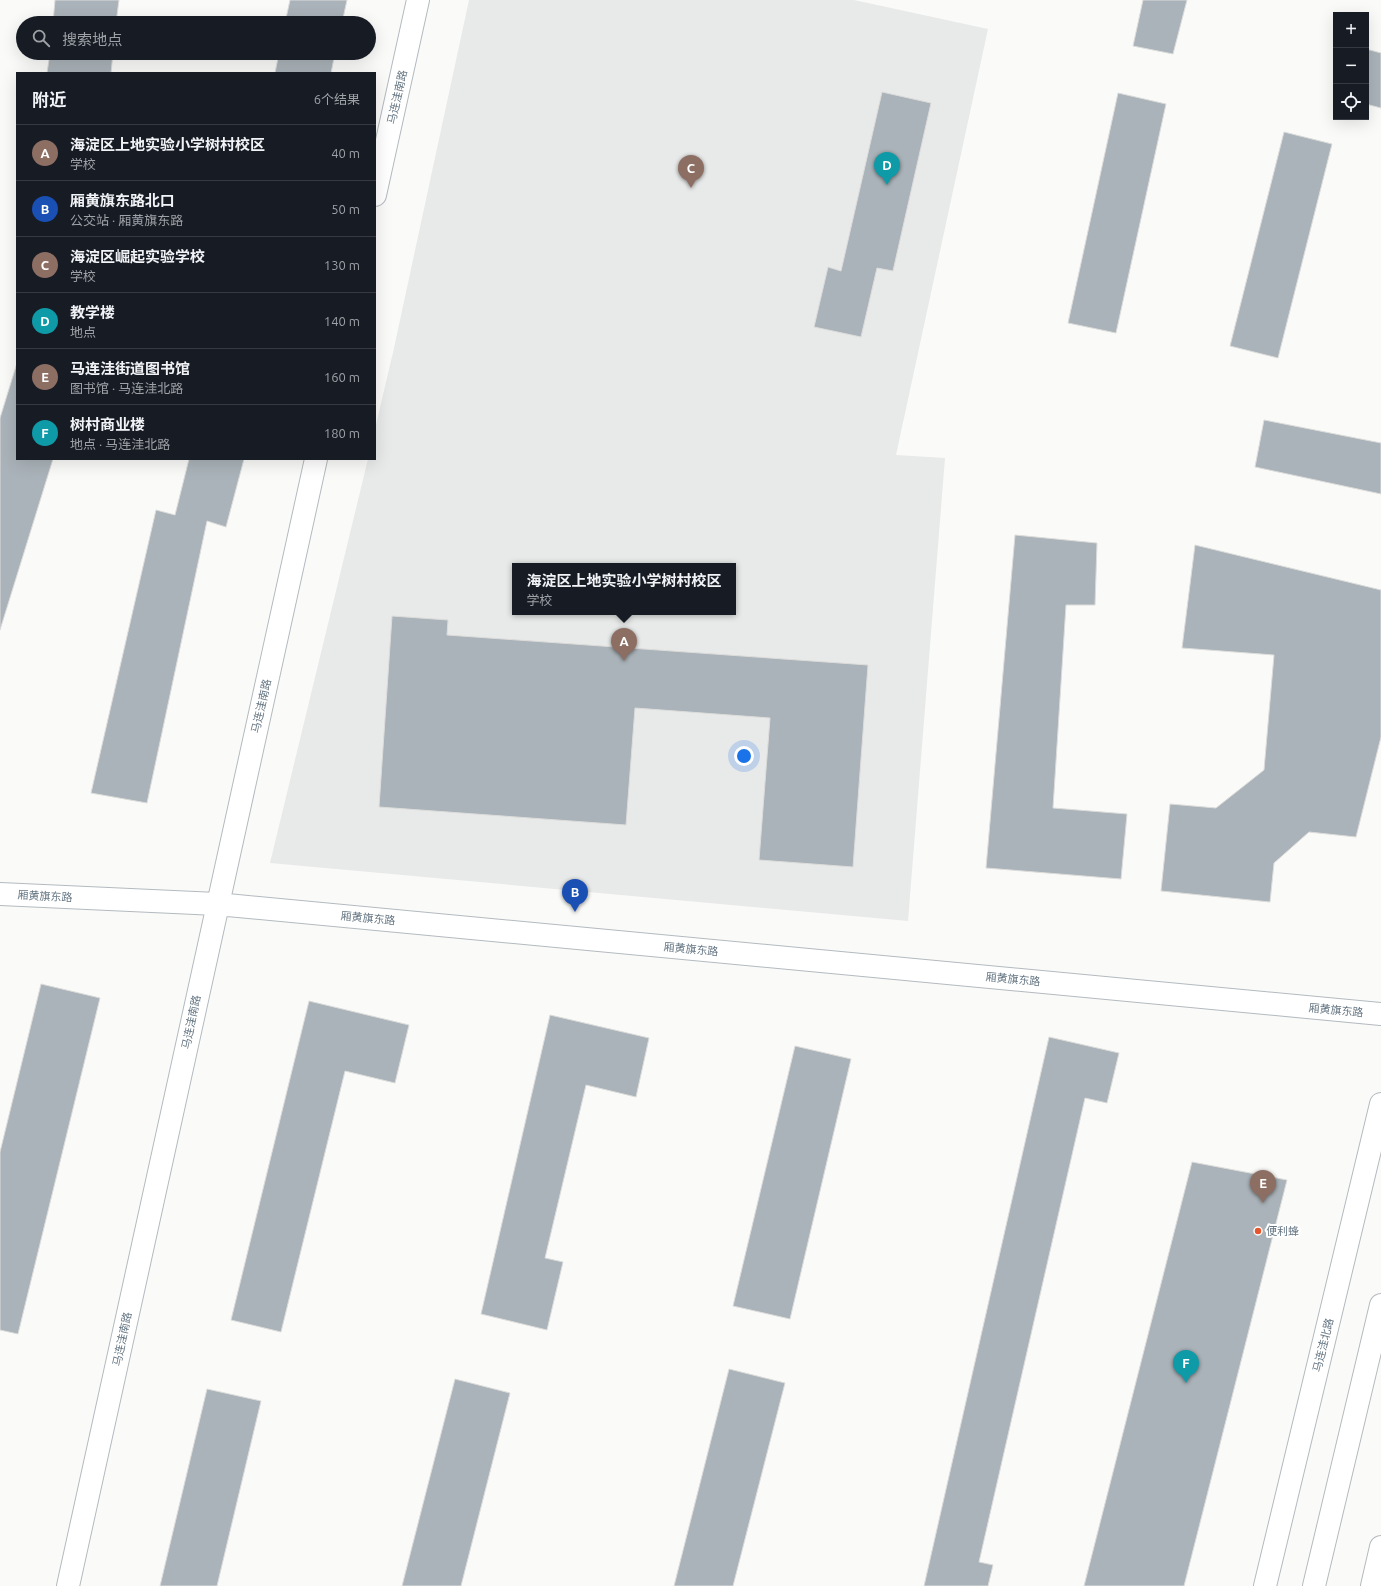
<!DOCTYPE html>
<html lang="zh">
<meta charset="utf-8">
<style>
:root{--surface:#171b24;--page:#242831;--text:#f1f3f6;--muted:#9ea1a6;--line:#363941;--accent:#e4572e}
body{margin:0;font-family:Ubuntu,"Noto Sans SC",sans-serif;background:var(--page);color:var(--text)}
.controls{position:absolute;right:12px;top:12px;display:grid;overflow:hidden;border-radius:0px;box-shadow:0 4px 16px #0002}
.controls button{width:36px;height:36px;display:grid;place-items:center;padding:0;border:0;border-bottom:1px solid var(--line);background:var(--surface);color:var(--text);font:20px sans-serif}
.you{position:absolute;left:744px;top:756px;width:14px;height:14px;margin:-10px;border:3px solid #fff;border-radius:50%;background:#1a73e8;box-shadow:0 0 0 6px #1a73e833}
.badge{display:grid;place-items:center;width:26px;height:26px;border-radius:50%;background:var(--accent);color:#fff;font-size:13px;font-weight:700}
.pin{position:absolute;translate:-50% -33px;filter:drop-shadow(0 1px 2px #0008)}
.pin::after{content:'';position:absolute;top:21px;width:14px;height:12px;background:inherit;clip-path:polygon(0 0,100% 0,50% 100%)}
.popup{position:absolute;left:512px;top:563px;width:224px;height:52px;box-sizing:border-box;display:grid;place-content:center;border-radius:0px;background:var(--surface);filter:drop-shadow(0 1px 3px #0005);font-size:13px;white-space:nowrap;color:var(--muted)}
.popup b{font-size:15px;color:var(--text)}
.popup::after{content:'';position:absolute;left:50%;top:100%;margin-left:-8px;border:8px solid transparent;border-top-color:var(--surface)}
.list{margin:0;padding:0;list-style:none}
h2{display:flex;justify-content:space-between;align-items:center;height:52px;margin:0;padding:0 16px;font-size:17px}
h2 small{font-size:13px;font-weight:400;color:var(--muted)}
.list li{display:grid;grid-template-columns:26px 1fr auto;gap:12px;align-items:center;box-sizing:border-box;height:56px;padding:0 16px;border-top:1px solid var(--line)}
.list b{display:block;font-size:15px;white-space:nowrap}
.list p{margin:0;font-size:13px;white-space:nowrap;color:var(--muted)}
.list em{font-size:13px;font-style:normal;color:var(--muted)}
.icon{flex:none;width:22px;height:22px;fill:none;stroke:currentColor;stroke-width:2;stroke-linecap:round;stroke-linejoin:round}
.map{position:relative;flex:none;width:1381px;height:1586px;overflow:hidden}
.search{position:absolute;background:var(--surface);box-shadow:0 4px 16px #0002;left:16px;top:16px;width:360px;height:44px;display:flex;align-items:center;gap:10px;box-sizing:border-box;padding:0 14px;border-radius:22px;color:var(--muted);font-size:15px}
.panel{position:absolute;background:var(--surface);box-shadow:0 4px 16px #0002;left:16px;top:72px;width:360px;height:388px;border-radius:0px}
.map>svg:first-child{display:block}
.built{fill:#e8e9e9;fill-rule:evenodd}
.building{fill:#aab3b9;stroke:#dcdcda}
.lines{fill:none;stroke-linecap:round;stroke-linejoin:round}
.secondary-casing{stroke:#b3babf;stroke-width:24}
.primary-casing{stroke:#b5babe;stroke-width:24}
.secondary{stroke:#fff;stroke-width:22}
.primary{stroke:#fff;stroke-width:22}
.poi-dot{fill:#e4572e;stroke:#fff;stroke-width:1.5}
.labels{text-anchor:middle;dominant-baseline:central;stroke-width:4;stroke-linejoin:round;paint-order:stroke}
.street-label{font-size:11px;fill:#657683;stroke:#fff}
.poi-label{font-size:11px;fill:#657683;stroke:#fff;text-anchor:start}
</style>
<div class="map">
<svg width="1381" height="1586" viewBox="0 0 1381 1586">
<rect width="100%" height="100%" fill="#fafaf8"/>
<path class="built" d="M469 0H854L988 29 896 455 945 458 908 921 270 863 368 459H375V429L394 348ZM515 566H733V612H515Z"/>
<path class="building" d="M55 0H119L116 23H53Z
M290 0H347L342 23H285Z
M1143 0H1187L1173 54 1133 46Z
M1366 49 1381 53V108L1366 104Z
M50 53H113L111 73H47Z
M279 53H335L331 73H275Z
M882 92 931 103 893 271 877 268 861 337 814 327 828 267 841 271Z
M1118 93 1166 104 1116 333 1068 323Z
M1284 132 1332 144 1278 358 1230 346Z
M17 363V459H53L0 630V418Z
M1264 420 1381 443V494L1255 467Z
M189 459H244L226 527 207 521 147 803 91 793 156 510 175 515Z
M1015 535 1097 543 1095 605H1066L1053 808 1127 814 1121 879 986 868Z
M1195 545 1381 590V737L1356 837 1309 832 1274 863 1270 902 1161 891 1170 804 1216 808 1264 770 1274 655 1182 648Z
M392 616 448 620 447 635 868 665 853 867 759 860 770 718 635 708 626 825 379 807Z
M41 984 100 998 18 1334 0 1330V1152Z
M309 1001 409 1025 395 1083 345 1071 281 1332 231 1320Z
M550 1015 649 1038 636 1097 586 1085 545 1258 563 1262 547 1330 481 1314Z
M1049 1037 1119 1053 1107 1103 1085 1098 979 1562 993 1565 988 1586H924Z
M795 1046 851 1059 790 1319 733 1306Z
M1192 1162 1287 1180 1184 1586H1084Z
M729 1369 785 1383 733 1586H674Z
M455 1379 510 1393 461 1586H402Z
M207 1389 261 1401 217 1586H160Z"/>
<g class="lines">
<defs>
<path id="secondary" d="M375 195 418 0
M0 894 217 904 1381 1014
M68 1586 316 459
M1265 1586 1381 1104"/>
<path id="primary" d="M1314 1586 1381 1305
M1372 1586 1381 1547"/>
</defs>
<use href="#secondary" class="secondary-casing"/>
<use href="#primary" class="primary-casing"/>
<use href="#secondary" class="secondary"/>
<use href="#primary" class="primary"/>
</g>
<circle class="poi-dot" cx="1258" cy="1231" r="4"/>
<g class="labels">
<g class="street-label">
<text transform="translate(397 97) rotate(-77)">马连洼南路</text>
<text transform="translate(261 706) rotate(-77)">马连洼南路</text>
<text transform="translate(45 896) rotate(3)">厢黄旗东路</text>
<text transform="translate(368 918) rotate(5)">厢黄旗东路</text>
<text transform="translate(691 949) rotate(5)">厢黄旗东路</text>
<text transform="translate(1013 979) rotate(5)">厢黄旗东路</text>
<text transform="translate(1336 1010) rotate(5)">厢黄旗东路</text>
<text transform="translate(191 1022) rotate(-78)">马连洼南路</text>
<text transform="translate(122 1339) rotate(-78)">马连洼南路</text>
<text transform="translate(1323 1345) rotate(-76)">马连洼北路</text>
</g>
<g class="poi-label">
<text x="1266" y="1231">便利蜂</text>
</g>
</g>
</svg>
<div class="controls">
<button>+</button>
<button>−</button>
<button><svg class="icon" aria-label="locate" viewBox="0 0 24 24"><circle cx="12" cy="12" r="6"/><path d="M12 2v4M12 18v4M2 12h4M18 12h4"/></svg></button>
</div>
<div class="you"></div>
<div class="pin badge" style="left:624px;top:661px;background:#8d6e63">A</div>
<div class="popup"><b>海淀区上地实验小学树村校区</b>学校</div>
<div class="pin badge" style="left:575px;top:912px;background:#1a4fb4">B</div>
<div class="pin badge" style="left:691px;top:188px;background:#8d6e63">C</div>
<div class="pin badge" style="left:887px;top:185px;background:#0f9aa8">D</div>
<div class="pin badge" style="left:1263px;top:1203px;background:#8d6e63">E</div>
<div class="pin badge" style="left:1186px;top:1383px;background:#0f9aa8">F</div>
<div class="search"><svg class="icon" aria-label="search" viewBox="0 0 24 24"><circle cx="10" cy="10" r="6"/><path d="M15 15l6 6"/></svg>搜索地点</div>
<section class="panel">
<h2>附近<small>6个结果</small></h2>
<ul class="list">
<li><span class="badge" style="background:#8d6e63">A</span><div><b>海淀区上地实验小学树村校区</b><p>学校</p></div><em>40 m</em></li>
<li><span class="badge" style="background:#1a4fb4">B</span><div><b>厢黄旗东路北口</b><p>公交站 · 厢黄旗东路</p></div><em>50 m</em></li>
<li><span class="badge" style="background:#8d6e63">C</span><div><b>海淀区崛起实验学校</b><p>学校</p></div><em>130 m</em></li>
<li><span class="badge" style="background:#0f9aa8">D</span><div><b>教学楼</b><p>地点</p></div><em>140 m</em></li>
<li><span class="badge" style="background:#8d6e63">E</span><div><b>马连洼街道图书馆</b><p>图书馆 · 马连洼北路</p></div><em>160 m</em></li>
<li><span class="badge" style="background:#0f9aa8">F</span><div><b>树村商业楼</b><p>地点 · 马连洼北路</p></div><em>180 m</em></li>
</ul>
</section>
</div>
